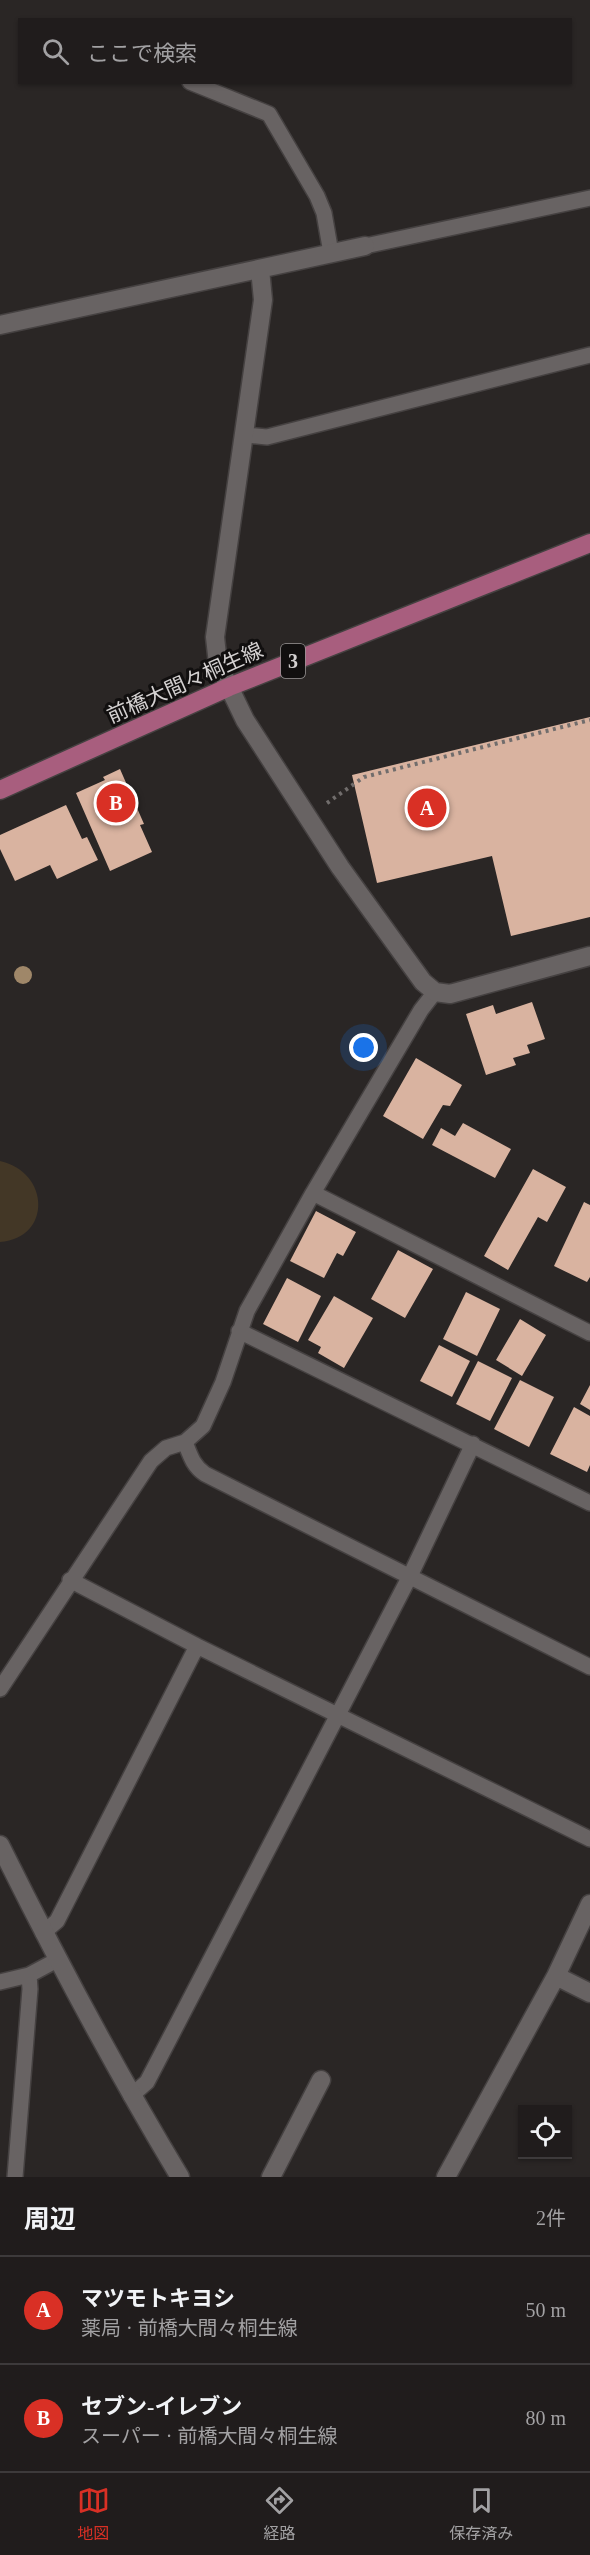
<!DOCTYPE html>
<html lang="ja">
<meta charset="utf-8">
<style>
:root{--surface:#201c1c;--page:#282525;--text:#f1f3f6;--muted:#a2a1a3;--line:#3d3a3b;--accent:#d93025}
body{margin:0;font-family:"Times New Roman","Noto Sans JP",serif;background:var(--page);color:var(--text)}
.controls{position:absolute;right:18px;bottom:18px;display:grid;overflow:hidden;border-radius:0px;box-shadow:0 2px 4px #0004}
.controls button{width:54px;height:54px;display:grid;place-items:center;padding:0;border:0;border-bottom:2px solid var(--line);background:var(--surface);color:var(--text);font:30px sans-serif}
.you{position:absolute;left:364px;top:1048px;width:21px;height:21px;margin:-15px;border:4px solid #fff;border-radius:50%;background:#1a73e8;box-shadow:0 0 0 9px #1a73e833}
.badge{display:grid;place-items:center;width:39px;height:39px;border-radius:50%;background:var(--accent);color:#fff;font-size:20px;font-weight:700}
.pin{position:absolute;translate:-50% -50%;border:3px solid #fff;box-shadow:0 2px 6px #0006}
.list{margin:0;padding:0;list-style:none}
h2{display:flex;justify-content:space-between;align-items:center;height:78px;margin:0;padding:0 24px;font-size:26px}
h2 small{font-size:20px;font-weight:400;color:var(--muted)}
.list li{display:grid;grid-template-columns:39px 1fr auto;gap:18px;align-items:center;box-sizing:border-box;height:108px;padding:0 24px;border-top:2px solid var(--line)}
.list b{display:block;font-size:22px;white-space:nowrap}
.list p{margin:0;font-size:20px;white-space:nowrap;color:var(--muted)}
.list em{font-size:20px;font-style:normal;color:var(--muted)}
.icon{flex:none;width:33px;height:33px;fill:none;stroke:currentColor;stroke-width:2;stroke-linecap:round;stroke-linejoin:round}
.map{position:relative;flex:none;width:590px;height:2177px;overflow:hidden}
.search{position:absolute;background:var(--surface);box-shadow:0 2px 4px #0004;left:18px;right:18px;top:18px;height:66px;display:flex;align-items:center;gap:15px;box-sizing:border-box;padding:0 21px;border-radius:0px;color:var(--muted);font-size:22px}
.sheet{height:294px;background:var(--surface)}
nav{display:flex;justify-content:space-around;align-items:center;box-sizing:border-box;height:84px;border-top:2px solid var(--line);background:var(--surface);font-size:16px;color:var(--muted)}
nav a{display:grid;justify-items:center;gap:3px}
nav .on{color:var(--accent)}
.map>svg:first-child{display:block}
.green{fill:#433726}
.building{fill:#d9b3a0}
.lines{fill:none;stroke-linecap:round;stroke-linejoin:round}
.service-casing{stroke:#454141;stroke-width:18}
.minor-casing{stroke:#454141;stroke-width:21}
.primary-casing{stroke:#454141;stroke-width:21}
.path{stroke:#716d6c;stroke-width:4;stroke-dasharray:3 4.5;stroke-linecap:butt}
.service{stroke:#686363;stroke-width:15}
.minor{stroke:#686363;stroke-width:18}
.primary{stroke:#a85e7e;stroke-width:18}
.tree{fill:#9f8769}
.labels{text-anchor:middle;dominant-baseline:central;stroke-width:6;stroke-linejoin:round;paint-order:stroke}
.shield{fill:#110f0f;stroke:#9a9797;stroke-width:1.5}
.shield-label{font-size:20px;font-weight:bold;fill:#d4d1d1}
.street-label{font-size:21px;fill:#d4d1d1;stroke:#110f0f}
</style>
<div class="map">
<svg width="590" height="2177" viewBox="0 0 590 2177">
<rect width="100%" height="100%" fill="#2a2625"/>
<path class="green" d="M0 1161C50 1172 52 1238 0 1242Z"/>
<path class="building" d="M590 717V917L511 936 492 856 377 883 352 775Z
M120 769 144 824 140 825 152 852 110 871 76 793 105 780 103 777Z
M66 805 82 839 87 837 98 860 57 879 50 865 15 881 0 849V835Z
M532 1002 545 1039 527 1045 530 1053 513 1058 516 1065 486 1075 466 1014 493 1005 496 1014Z
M416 1058 462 1085 450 1106 443 1105 423 1139 383 1116Z
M463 1123 511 1149 495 1178 432 1145 441 1128 455 1136Z
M533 1169 566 1187 547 1222 538 1217 508 1270 484 1256Z
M584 1202 590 1205V1277L587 1282 554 1266Z
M316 1211 356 1232 343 1256 337 1253 324 1278 290 1261Z
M398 1250 433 1269 405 1318 371 1299Z
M287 1278 321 1296 298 1342 263 1324Z
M466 1292 500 1309 477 1356 443 1339Z
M334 1296 373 1318 344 1368 318 1353 321 1347 308 1340Z
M520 1319 546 1335 522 1376 496 1360Z
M439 1345 470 1361 452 1397 420 1381Z
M478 1361 512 1378 490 1421 456 1404Z
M520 1380 554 1397 529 1447 494 1429Z
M590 1385V1410L580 1404Z
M574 1407 590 1416V1465L587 1472 550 1454Z"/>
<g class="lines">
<defs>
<path id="service" d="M190 82 269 114 317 196 324 213 331 253
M365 246 590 198
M245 435 267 437 590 355
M313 1193 590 1333
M239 1331 590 1503
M185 1442C190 1455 193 1466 205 1474L590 1667
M70 1580 197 1646 590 1839
M0 1689 151 1461 166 1448 185 1442 203 1426 223 1382 247 1311 313 1193 421 1010 435 992
M43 1933 57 1921 197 1646
M0 1982 29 1975 57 1960
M131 2096 147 2082 410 1576 473 1444
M15 2177 30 1989 29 1975"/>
<path id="minor" d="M260 269 263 300 215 637 218 664 245 720 340 867 423 982 435 992 450 994 590 956
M0 325 365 246
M0 1845C56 1958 115 2069 180 2177
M556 1976 590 1993
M271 2177 321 2080
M446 2177 556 1976 590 1904"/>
<path id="primary" d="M0 790 229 687 590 543"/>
</defs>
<use href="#service" class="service-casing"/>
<use href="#minor" class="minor-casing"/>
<use href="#primary" class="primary-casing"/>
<path class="path" d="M327 803 364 777 590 720"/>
<use href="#service" class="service"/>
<use href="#minor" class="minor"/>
<use href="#primary" class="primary"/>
</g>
<circle class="tree" cx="23" cy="975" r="9"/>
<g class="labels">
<rect class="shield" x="281" y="644" width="24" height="34" rx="4.5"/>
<g class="shield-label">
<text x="293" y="661">3</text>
</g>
<g class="street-label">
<text transform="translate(185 683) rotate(-24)">前橋大間々桐生線</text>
</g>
</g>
</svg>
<div class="controls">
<button><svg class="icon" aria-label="locate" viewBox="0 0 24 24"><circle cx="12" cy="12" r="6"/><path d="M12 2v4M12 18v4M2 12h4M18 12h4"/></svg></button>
</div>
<div class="you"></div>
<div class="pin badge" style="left:427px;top:808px">A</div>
<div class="pin badge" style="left:116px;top:803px">B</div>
<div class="search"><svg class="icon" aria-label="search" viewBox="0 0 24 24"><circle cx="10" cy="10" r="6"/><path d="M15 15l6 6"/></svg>ここで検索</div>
</div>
<section class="sheet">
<h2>周辺<small>2件</small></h2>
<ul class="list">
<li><span class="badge">A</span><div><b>マツモトキヨシ</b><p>薬局 · 前橋大間々桐生線</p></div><em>50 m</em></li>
<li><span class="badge">B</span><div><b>セブン-イレブン</b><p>スーパー · 前橋大間々桐生線</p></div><em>80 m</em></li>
</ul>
</section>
<nav>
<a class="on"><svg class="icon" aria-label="map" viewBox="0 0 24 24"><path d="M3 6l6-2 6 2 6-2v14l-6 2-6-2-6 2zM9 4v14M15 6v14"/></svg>地図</a>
<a><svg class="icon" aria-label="directions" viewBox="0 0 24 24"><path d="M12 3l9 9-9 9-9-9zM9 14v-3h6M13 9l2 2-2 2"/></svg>経路</a>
<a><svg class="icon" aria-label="saved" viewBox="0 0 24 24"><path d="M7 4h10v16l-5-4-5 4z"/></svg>保存済み</a>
</nav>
